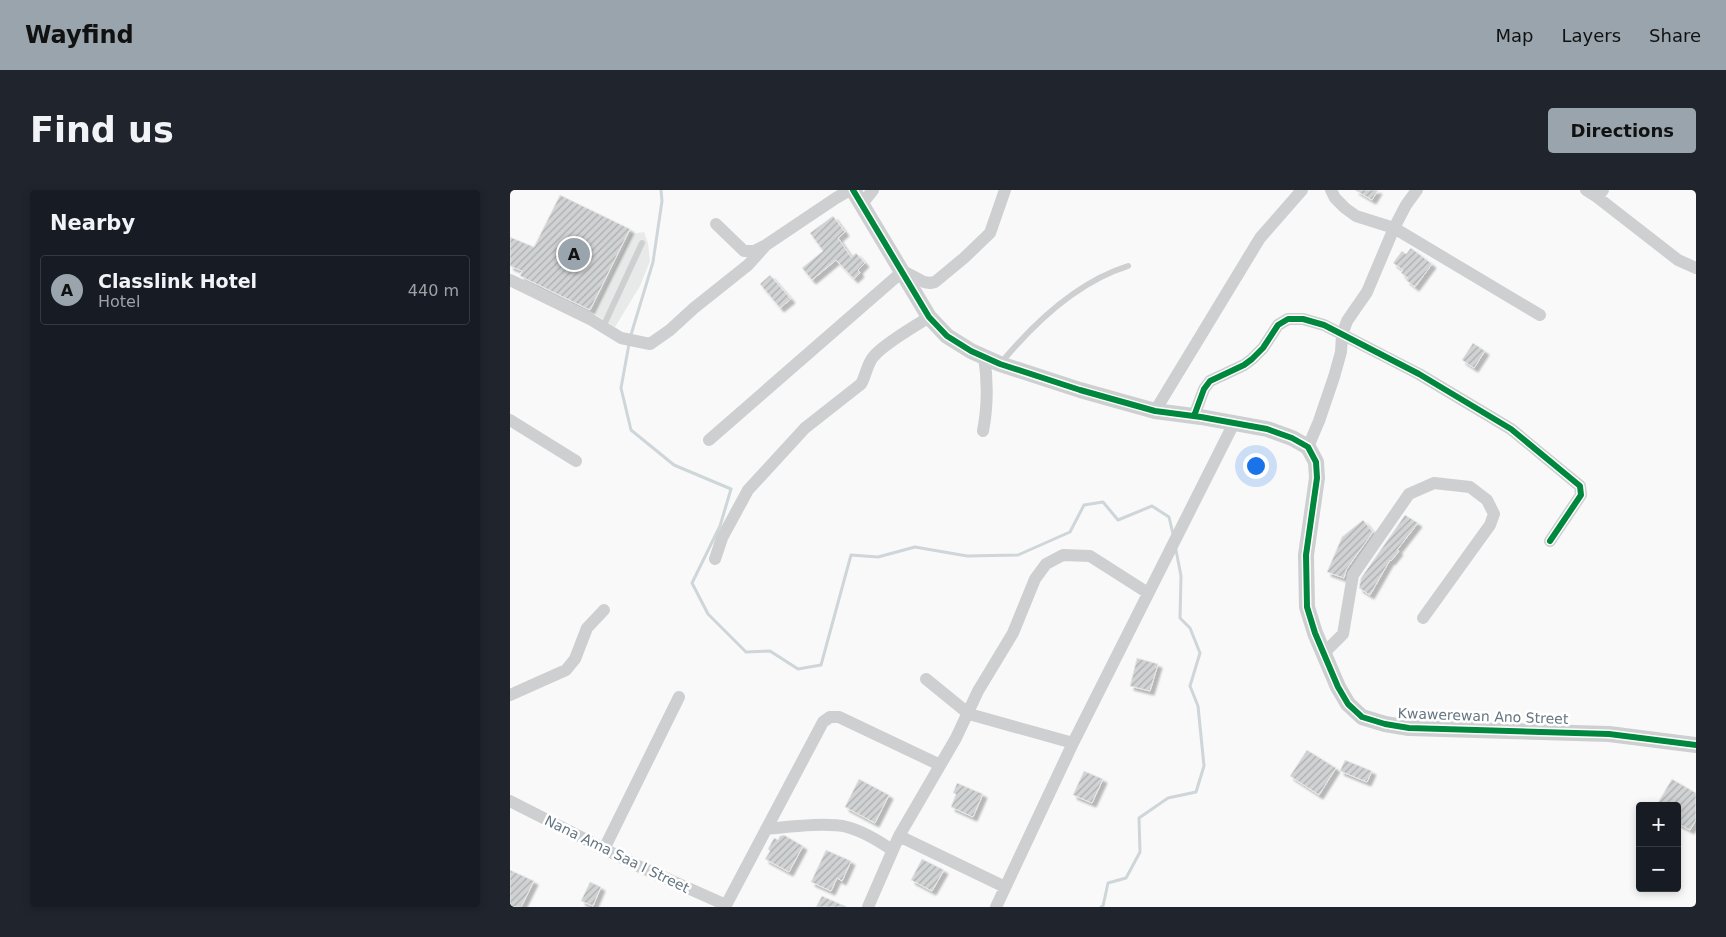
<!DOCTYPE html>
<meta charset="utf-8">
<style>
:root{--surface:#171b24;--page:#20242c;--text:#f1f3f6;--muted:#9ea1a6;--line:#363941;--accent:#99a4ac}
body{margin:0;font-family:"DejaVu Sans",sans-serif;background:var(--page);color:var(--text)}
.controls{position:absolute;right:15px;bottom:15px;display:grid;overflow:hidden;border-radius:5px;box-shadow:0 2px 8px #0003}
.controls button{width:45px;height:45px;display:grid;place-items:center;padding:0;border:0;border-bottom:1px solid var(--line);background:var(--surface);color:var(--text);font:25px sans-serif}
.you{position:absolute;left:745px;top:275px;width:18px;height:18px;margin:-12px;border:4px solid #fff;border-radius:50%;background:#1a73e8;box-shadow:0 0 0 8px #1a73e833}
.badge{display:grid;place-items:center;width:32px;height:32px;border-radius:50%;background:var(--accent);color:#111;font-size:16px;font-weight:700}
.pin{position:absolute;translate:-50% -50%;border:2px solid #fff;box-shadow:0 1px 5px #0006}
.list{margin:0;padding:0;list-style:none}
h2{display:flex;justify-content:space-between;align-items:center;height:65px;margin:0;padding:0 20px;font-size:21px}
h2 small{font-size:16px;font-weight:400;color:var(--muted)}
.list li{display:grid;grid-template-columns:32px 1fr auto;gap:15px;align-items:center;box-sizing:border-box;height:70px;margin:0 10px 10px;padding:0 10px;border:1px solid var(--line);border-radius:5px}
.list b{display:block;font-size:19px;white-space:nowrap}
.list p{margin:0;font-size:16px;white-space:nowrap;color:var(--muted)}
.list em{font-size:16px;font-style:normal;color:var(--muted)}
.map{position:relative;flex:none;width:1186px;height:717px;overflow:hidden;border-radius:5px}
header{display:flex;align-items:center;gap:30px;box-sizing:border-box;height:70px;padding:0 25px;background:var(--accent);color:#111}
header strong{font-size:24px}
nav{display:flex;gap:28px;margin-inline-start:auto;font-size:18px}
.intro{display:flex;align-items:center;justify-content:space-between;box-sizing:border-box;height:120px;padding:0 30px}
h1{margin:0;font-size:35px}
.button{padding:12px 22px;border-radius:5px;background:var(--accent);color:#111;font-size:18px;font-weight:700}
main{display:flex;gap:30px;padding:0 30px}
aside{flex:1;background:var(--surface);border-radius:5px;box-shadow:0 2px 8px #0003}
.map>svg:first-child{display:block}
.built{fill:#e8e9e9}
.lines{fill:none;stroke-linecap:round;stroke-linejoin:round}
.stream{stroke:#ced6d9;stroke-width:3}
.building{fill:url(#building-hatch);stroke:#e8e8e8;filter:url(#shadow)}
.service{stroke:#cecfd0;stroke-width:6}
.minor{stroke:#cecfd0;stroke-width:12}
.tertiary{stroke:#cecfd0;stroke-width:16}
.cycleway-casing{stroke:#fff;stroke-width:9}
.cycleway{stroke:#00873e;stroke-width:6}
.labels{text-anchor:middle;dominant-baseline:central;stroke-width:5;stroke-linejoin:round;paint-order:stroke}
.street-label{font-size:14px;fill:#657683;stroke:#fff}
</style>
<header>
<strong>Wayfind</strong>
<nav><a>Map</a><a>Layers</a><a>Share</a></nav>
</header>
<div class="intro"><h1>Find us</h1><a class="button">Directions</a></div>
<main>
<aside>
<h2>Nearby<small></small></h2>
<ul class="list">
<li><span class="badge">A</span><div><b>Classlink Hotel</b><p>Hotel</p></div><em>440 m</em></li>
</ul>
</aside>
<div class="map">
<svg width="1186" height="717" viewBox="0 0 1186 717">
<defs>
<pattern id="building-hatch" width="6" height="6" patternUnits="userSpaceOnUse" patternTransform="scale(1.25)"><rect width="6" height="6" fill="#d0d2d3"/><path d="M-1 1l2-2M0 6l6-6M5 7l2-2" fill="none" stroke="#acafb1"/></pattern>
<filter id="shadow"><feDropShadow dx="4" dy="4" stdDeviation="1" flood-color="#0004"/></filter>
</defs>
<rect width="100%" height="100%" fill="#f9f9f9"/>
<path class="built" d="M134 42 138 53 140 71 130 96 105 137 83 123 121 44Z"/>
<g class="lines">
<path class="stream" d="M120 148 143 72 152 11 151 0
M119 154 111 198 121 240 164 275 221 299 210 336 182 393 198 424 236 462 260 461 288 479 311 475 341 365 368 367 405 357 457 366 508 365 560 342 574 315 593 312 608 330 642 316 659 327 663 344
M591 717 593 716 598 693 616 688 630 662 629 628 658 608 686 602 694 576 688 516 680 496 690 463 680 438 670 428 671 386 666 360"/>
</g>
<path class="building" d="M845 0H868L862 10Z
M50 5 120 39 80 120 10 86 12 81 0 76V47L24 57Z
M323 26 335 42 328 48 341 67 346 63 355 73 348 80 350 83 344 89 326 70 302 90 292 78 313 61 300 43Z
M901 58 922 74 905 97 896 90 898 88 891 83 893 80 883 73 892 61 896 64Z
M260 85 281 109 270 118 250 94Z
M963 153 975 161 964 178 952 170Z
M895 325 908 333 887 360 889 361 881 371 880 370 860 405 849 398 851 388Z
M853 330 863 342 836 380 834 388 817 382 832 347Z
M627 468 648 474 640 501 620 496Z
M797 560 826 578 809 605 780 586Z
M835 570 862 581 857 592 830 581Z
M574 581 593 589 582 613 563 605Z
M349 589 379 605 365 633 335 617Z
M1162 589 1186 603V630L1180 640 1167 633V616H1146Z
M447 593 473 604 463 627 441 617 446 604 443 603Z
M274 645 293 656 279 682 255 669 260 661 258 659 264 648 268 650 270 646Z
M316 660 341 671 332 691 327 688 321 701 301 692Z
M412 669 434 680 422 701 401 690Z
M0 680 24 691 11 717H0Z
M80 692 91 697 83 716 71 711Z
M312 706 337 717H306Z"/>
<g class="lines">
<path class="service" d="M93 137 132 53
M491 173C524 133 567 92 618 76"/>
<path class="minor" d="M821 0 825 8 835 18 846 26 884 38 1030 125
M1076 0 1087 7 1093 0
M1087 7 1168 70 1186 78
M352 14 363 0
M206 34 234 61H244L256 55 326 8 340 0
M0 90 80 129 111 148 140 154 160 140 184 118 238 75 256 55
M645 221 750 48 792 0
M684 226 694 199 700 191 734 175 742 169 753 158 768 135 778 129H793L814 135 909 184 1001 239 1070 296 1071 305 1040 351
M0 230 66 271
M473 241C478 215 478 192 474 166
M199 250 393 81 414 92 420 93 425 92 454 68 480 43 495 0
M798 257 809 231 824 187 831 162 832 145 837 131 857 102 884 38 896 15 907 0
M205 369 212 348 238 300 295 238 351 194C356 186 357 173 364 166 375 153 404 137 419 127
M814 463 833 444 843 385 899 304 924 293 960 297 977 310 984 324 980 335 913 428
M416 489 459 524 563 553
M0 505 56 480 65 469 77 438 94 420
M0 611 126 675 216 715
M256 639C278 637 316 632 337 637 352 641 369 651 382 660
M389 646 495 697
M94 659 169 507
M215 717 313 532 320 527H329L430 575
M358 717 389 646 446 548 468 501 503 443 525 389 536 374 553 365 580 366 638 403
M486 717 563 553 724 233"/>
<path class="tertiary" d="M343 0 419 127 437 146 461 161 490 174 570 200 645 221 691 227 757 239 782 248 798 257 806 272 807 288 796 365 797 417 805 443 828 497 838 514 852 527 875 534 899 538 1099 544 1186 555"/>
<defs>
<path id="cycleway" d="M343 0 419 127 437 146 461 161 490 174 570 200 645 221 691 227 757 239 782 248 798 257 806 272 807 288 796 365 797 417 805 443 828 497 838 514 852 527 875 534 899 538 1099 544 1186 555
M684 226 694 199 700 191 734 175 742 169 753 158 768 135 778 129H793L814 135 909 184 1001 239 1070 296 1071 305 1040 351"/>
</defs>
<use href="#cycleway" class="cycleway-casing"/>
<use href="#cycleway" class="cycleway"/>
</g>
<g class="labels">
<g class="street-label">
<text transform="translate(973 526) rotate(2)">Kwawerewan Ano Street</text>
<text transform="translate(107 664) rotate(26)">Nana Ama Saa I Street</text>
</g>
</g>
</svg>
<div class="controls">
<button>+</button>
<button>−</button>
</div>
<div class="you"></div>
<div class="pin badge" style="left:64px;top:64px">A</div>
</div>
</main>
